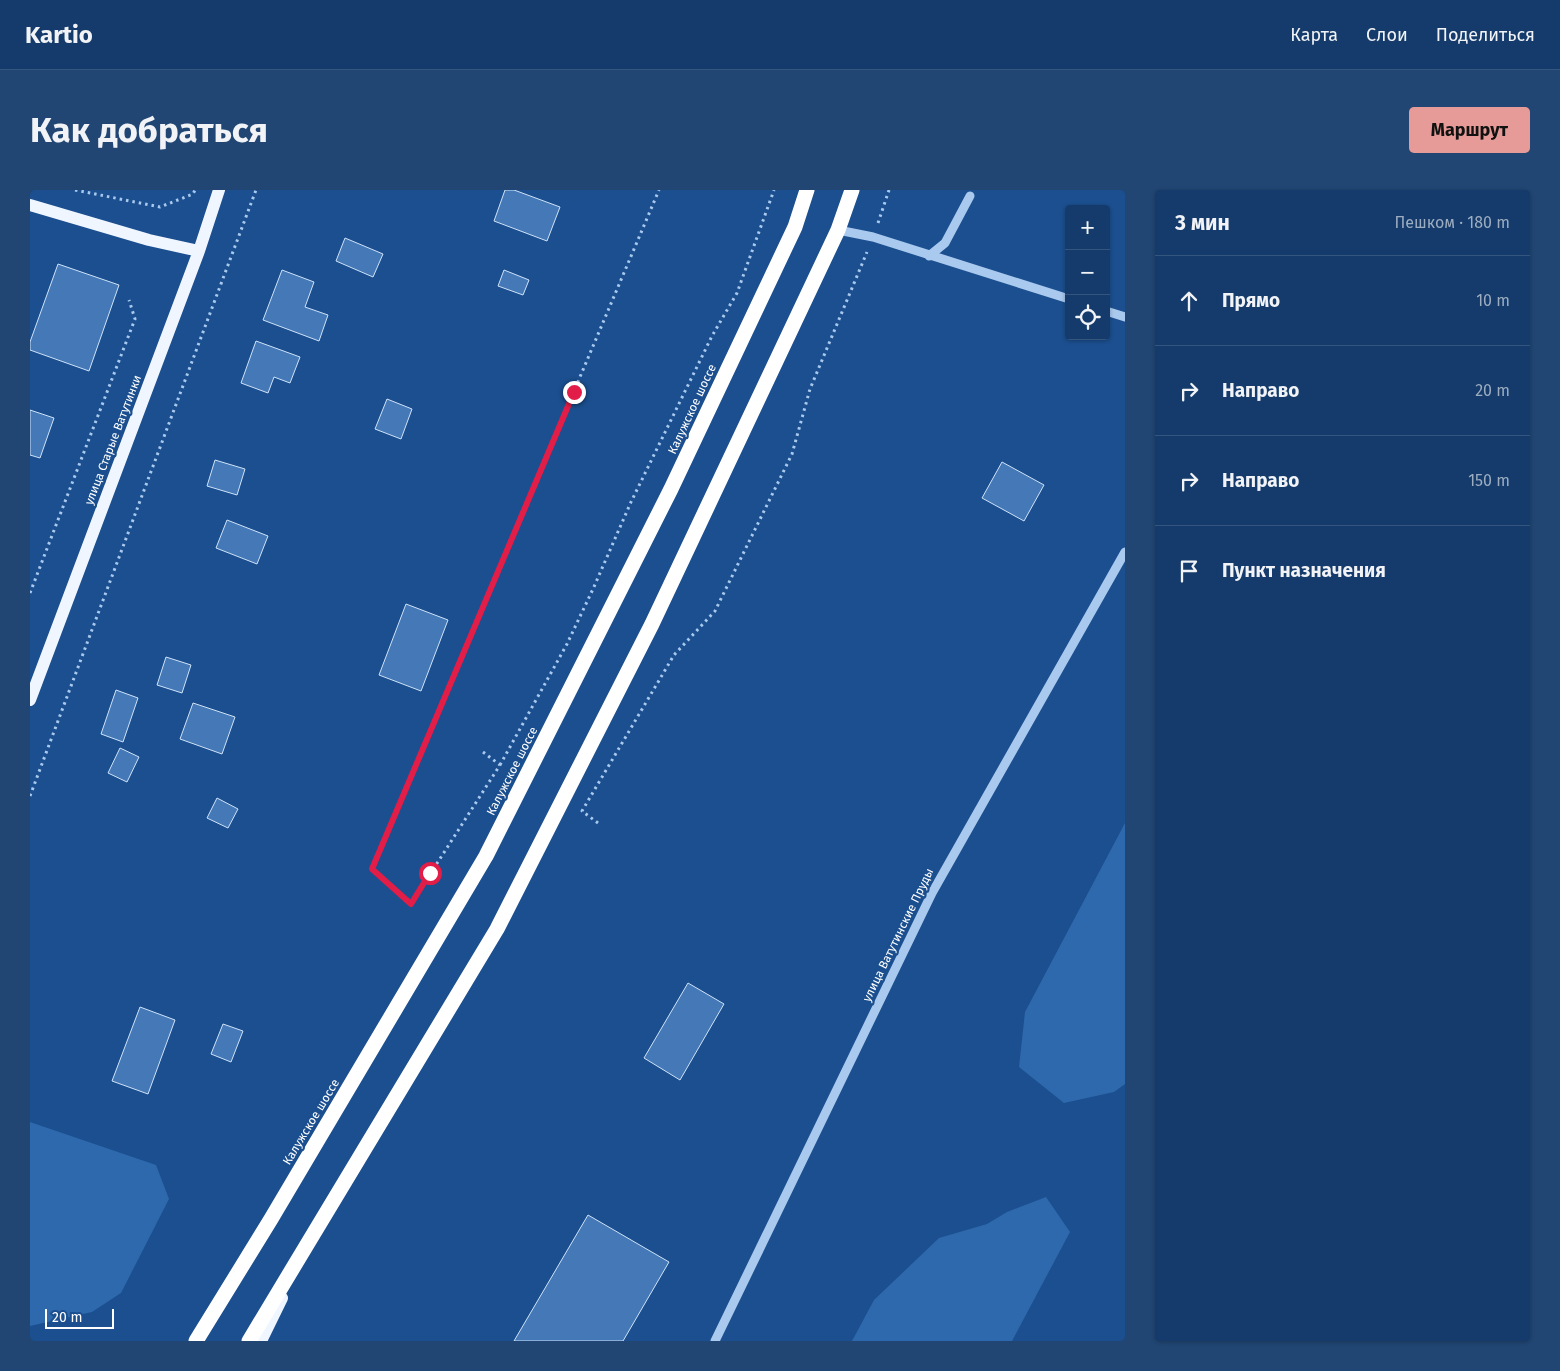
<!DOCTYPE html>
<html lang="ru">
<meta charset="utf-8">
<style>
:root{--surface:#143b6b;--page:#214673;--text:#f1f3f6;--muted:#9dadc1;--line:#33557e;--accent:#e69b98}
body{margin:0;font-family:"Fira Sans",sans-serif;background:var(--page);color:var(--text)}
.controls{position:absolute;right:15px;top:15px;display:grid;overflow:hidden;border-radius:5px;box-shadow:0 1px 4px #0004}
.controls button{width:45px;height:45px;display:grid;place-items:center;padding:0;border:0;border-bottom:1px solid var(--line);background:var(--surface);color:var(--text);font:25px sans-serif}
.scale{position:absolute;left:15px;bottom:12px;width:69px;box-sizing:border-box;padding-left:5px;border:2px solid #fff;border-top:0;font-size:14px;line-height:18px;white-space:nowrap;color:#fff;-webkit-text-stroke:4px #1b4f8f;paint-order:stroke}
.stop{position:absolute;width:15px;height:15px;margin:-11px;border:4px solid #e11d48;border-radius:50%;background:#fff}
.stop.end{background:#e11d48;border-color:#fff;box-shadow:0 1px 5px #0008}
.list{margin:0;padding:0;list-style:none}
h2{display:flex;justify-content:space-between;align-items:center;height:65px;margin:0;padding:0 20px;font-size:21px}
h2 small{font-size:16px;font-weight:400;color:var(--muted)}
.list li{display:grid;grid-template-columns:32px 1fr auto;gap:15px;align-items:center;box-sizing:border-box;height:90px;padding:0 20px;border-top:1px solid var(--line)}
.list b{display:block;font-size:19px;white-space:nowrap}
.list em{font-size:16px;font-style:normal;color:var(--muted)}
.icon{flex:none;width:28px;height:28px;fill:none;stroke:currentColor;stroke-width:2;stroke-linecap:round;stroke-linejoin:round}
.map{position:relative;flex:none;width:1095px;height:1151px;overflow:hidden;border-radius:5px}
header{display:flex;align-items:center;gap:30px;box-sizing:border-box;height:70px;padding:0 25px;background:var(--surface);border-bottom:1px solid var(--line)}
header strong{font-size:24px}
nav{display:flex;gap:28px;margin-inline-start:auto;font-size:18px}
.intro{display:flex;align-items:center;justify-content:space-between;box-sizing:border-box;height:120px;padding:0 30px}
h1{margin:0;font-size:35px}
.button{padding:12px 22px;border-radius:5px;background:var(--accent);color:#111;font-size:18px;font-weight:700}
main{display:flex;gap:30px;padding:0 30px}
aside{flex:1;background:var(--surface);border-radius:5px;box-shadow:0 1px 4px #0004}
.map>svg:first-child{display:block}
.green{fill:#2e69ad}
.building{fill:#4478b7;stroke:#cfe3fa}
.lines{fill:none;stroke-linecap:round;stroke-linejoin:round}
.path{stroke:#a9c9ee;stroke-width:3;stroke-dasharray:2.5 4;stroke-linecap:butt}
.minor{stroke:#a9c9ee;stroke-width:9}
.major{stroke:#f0f6ff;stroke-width:12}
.highway{stroke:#fff;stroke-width:15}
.route{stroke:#e11d48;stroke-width:6}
.labels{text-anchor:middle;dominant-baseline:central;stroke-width:4.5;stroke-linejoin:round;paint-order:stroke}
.street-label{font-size:12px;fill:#fff;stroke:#1b4f8f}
</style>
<header>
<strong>Kartio</strong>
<nav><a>Карта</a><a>Слои</a><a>Поделиться</a></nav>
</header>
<div class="intro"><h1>Как добраться</h1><a class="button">Маршрут</a></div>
<main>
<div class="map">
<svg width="1095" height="1151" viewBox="0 0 1095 1151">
<rect width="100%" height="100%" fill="#1b4f8f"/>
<path class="green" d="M1095 633V894L1084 902 1034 913 989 877 995 822Z
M0 932 126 975 139 1009 91 1103 62 1122 0 1136Z
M1016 1007 1040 1042 982 1151H822L844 1110 909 1048 957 1034 977 1022Z"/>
<path class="building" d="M475 0H484L530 17 517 51 464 31Z
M315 48 353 64 343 87 306 71Z
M28 74 89 95 59 181 0 160V152Z
M252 80 284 92 275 117 298 125 289 151 233 130Z
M474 80 499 90 493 105 468 96Z
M226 151 270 167 260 193 244 187 238 203 211 193Z
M357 209 382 219 371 249 345 239Z
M0 220 24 228 10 268 0 265Z
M185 270 215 279 207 305 177 296Z
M972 272 1014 295 994 331 952 308Z
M197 330 238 346 227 374 186 358Z
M376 414 418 430 391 501 349 485Z
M136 467 161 475 152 503 127 495Z
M86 500 108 508 93 552 71 544Z
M163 513 205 527 192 564 150 549Z
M90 558 109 567 97 592 78 583Z
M187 608 208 619 198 638 177 628Z
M658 793 694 814 650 890 614 868Z
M110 817 145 830 118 904 82 891Z
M193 834 213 841 201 872 181 864Z
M558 1025 639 1072 593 1151H484Z"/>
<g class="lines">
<path class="path" d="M45 0 130 17 163 4 165 0
M848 33 859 0
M0 403 105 129 99 110
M453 562 470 575 381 714 342 679 629 0
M470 575 537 454 563 399 601 312 682 146 707 103 744 0
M0 606 226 0
M568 633 552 621 644 465 685 421 762 264 780 199 837 62"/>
<path class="minor" d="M808 40 843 47 1039 109
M899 66 915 53 940 6
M1076 121 1095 127
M685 1151 902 703 1095 362"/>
<path class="major" d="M0 15 119 50 169 61
M0 510 169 61 189 0
M231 1151 252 1108"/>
<path class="highway" d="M166 1151 241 1029 456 666 641 299 765 37 777 0
M219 1151 467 739 622 434 808 40 822 0"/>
</g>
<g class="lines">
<path class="route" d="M400 683 381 714 342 679 544 202"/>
</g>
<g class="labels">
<g class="street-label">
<text transform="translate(662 219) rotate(-65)">Калужское шоссе</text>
<text transform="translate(83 250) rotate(-69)">улица Старые Ватутинки</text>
<text transform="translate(482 581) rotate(-63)">Калужское шоссе</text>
<text transform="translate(868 745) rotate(-64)">улица Ватутинские Пруды</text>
<text transform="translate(281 932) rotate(-59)">Калужское шоссе</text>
</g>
</g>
</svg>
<div class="controls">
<button>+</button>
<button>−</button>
<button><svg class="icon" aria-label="locate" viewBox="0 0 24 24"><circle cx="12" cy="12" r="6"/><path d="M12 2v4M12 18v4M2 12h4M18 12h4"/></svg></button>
</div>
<div class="scale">20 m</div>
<div class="stop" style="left:400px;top:683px"></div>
<div class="stop end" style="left:544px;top:202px"></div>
</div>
<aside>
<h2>3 мин<small>Пешком · 180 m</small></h2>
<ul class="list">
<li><svg class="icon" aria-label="ahead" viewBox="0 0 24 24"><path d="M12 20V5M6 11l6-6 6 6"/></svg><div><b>Прямо</b></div><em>10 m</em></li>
<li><svg class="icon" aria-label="right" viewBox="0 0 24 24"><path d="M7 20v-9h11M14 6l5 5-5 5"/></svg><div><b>Направо</b></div><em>20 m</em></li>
<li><svg class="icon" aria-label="right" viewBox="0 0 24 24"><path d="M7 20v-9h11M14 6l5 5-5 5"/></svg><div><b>Направо</b></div><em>150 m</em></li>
<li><svg class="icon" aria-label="arrive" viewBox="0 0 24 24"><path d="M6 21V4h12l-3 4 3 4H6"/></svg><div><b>Пункт назначения</b></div></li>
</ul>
</aside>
</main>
